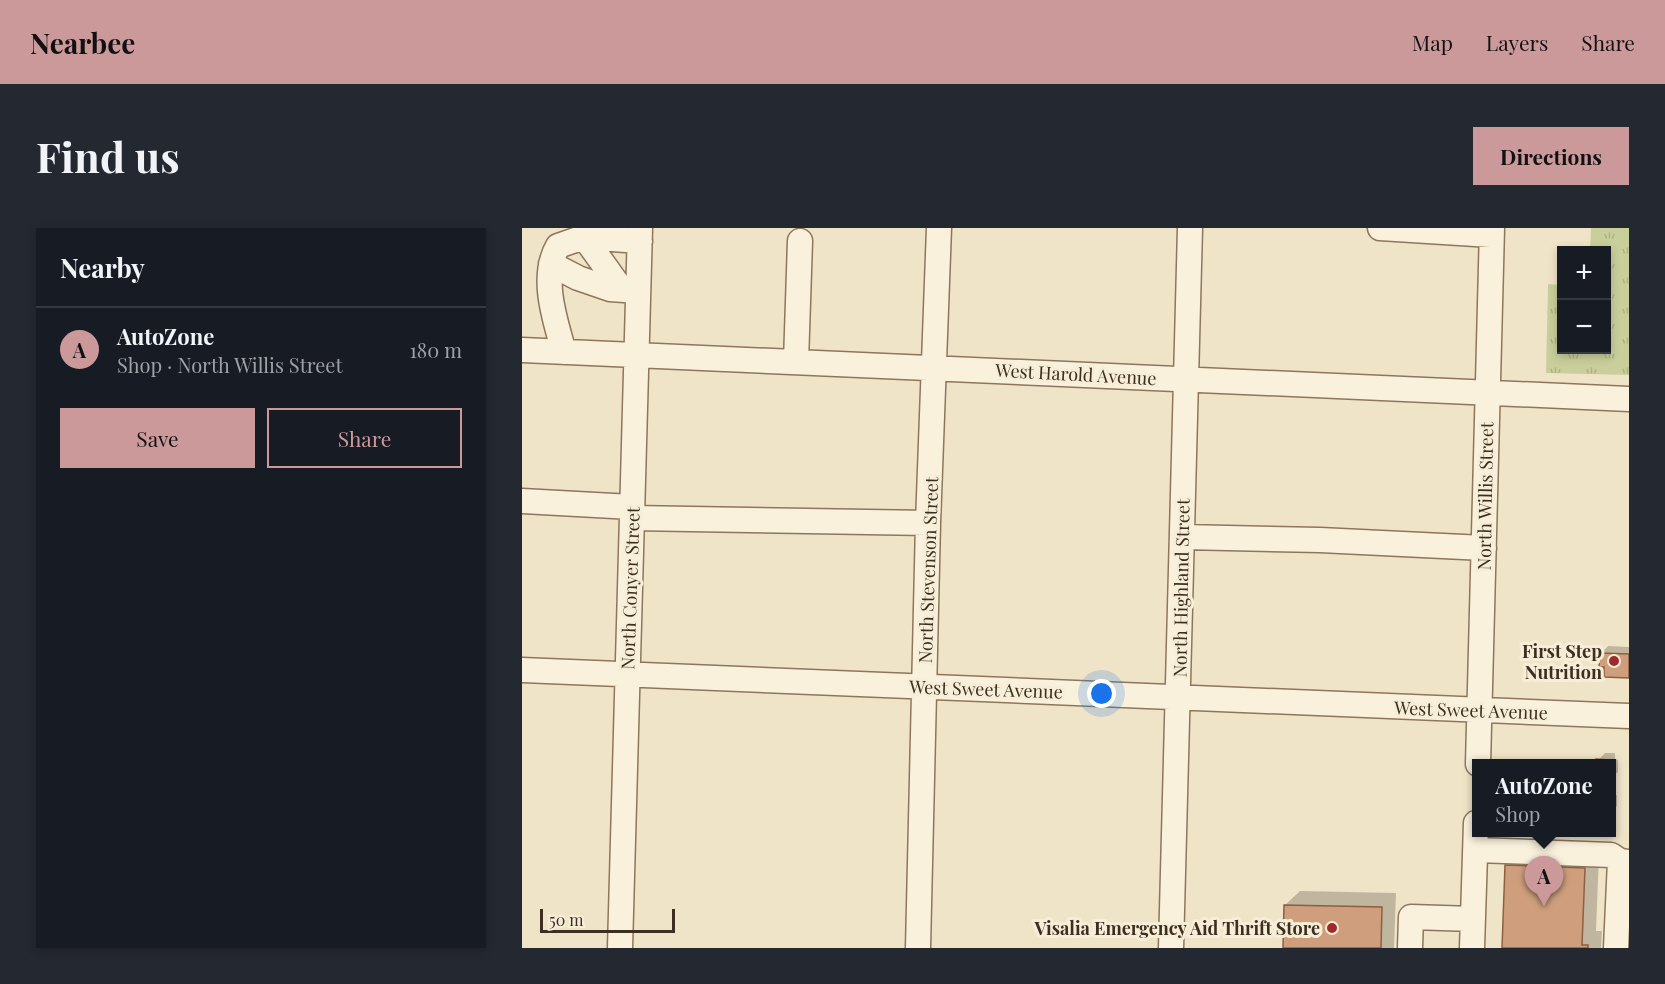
<!DOCTYPE html>
<meta charset="utf-8">
<style>
:root{--surface:#171b24;--page:#242831;--text:#f1f3f6;--muted:#9ea1a6;--line:#363941;--accent:#cc999b}
body{margin:0;font-family:"Playfair Display",serif;background:var(--page);color:var(--text)}
.controls{position:absolute;right:18px;top:18px;display:grid;overflow:hidden;border-radius:0px;box-shadow:0 3px 9px #0003}
.controls button{width:54px;height:54px;display:grid;place-items:center;padding:0;border:0;border-bottom:2px solid var(--line);background:var(--surface);color:var(--text);font:30px sans-serif}
.scale{position:absolute;left:18px;bottom:15px;width:135px;box-sizing:border-box;padding-left:6px;border:3px solid #3d2e20;border-top:0;font-size:16px;line-height:21px;white-space:nowrap;color:#3d2e20;-webkit-text-stroke:4px #f7eed8;paint-order:stroke}
.you{position:absolute;left:580px;top:466px;width:21px;height:21px;margin:-15px;border:4px solid #fff;border-radius:50%;background:#1a73e8;box-shadow:0 0 0 9px #1a73e833}
.badge{display:grid;place-items:center;width:39px;height:39px;border-radius:50%;background:var(--accent);color:#111;font-size:20px;font-weight:700}
.pin{position:absolute;translate:-50% -50px;filter:drop-shadow(0 2px 3px #0008)}
.pin::after{content:'';position:absolute;top:32px;width:21px;height:18px;background:inherit;clip-path:polygon(0 0,100% 0,50% 100%)}
.popup{position:absolute;left:950px;top:531px;width:144px;height:78px;box-sizing:border-box;display:grid;place-content:center;border-radius:0px;background:var(--surface);filter:drop-shadow(0 2px 4px #0005);font-size:20px;white-space:nowrap;color:var(--muted)}
.popup b{font-size:22px;color:var(--text)}
.popup::after{content:'';position:absolute;left:50%;top:100%;margin-left:-12px;border:12px solid transparent;border-top-color:var(--surface)}
.list{margin:0;padding:0;list-style:none}
h2{display:flex;justify-content:space-between;align-items:center;height:78px;margin:0;padding:0 24px;font-size:26px}
h2 small{font-size:20px;font-weight:400;color:var(--muted)}
.list li{display:grid;grid-template-columns:39px 1fr auto;gap:18px;align-items:center;box-sizing:border-box;height:84px;padding:0 24px;border-top:2px solid var(--line)}
.list b{display:block;font-size:22px;white-space:nowrap}
.list p{margin:0;font-size:20px;white-space:nowrap;color:var(--muted)}
.list em{font-size:20px;font-style:normal;color:var(--muted)}
.actions{display:flex;gap:12px;padding:18px 24px}
.actions a{flex:1;padding:14px 0;border:2px solid var(--accent);border-radius:0px;text-align:center;font-size:21px;color:var(--accent)}
.actions .main{background:var(--accent);color:#111}
.map{position:relative;flex:none;width:1107px;height:720px;overflow:hidden;border-radius:0px}
header{display:flex;align-items:center;gap:36px;box-sizing:border-box;height:84px;padding:0 30px;background:var(--accent);color:#111}
header strong{font-size:28px}
nav{display:flex;gap:33px;margin-inline-start:auto;font-size:21px}
.intro{display:flex;align-items:center;justify-content:space-between;box-sizing:border-box;height:144px;padding:0 36px}
h1{margin:0;font-size:42px}
.button{padding:15px 27px;border-radius:0px;background:var(--accent);color:#111;font-size:21px;font-weight:700}
main{display:flex;gap:36px;padding:0 36px}
aside{flex:1;background:var(--surface);border-radius:0px;box-shadow:0 3px 9px #0003}
.map>svg:first-child{display:block}
.grass{fill:url(#grass-tufts)}
.shadow{fill:#0003}
.building{fill:#cf9f7d;stroke:#8d5f41;stroke-width:1.5}
.lines{fill:none;stroke-linecap:round;stroke-linejoin:round}
.minor-casing{stroke:#8d765c;stroke-width:27}
.minor{stroke:#faf1dc;stroke-width:24}
.poi-dot{fill:#9e2a2b;stroke:#f7eed8;stroke-width:2}
.labels{text-anchor:middle;dominant-baseline:central;stroke-width:6;stroke-linejoin:round;paint-order:stroke}
.street-label{font-size:18px;fill:#3d2e20;stroke:#f7eed8}
.poi-label{font-size:18px;font-weight:bold;fill:#3d2e20;stroke:#f7eed8;text-anchor:end}
</style>
<header>
<strong>Nearbee</strong>
<nav><a>Map</a><a>Layers</a><a>Share</a></nav>
</header>
<div class="intro"><h1>Find us</h1><a class="button">Directions</a></div>
<main>
<aside>
<h2>Nearby<small></small></h2>
<ul class="list">
<li><span class="badge">A</span><div><b>AutoZone</b><p>Shop · North Willis Street</p></div><em>180 m</em></li>
</ul>
<div class="actions"><a class="main">Save</a><a>Share</a></div>
</aside>
<div class="map">
<svg width="1107" height="720" viewBox="0 0 1107 720">
<defs>
<pattern id="grass-tufts" width="24" height="20" patternUnits="userSpaceOnUse" patternTransform="scale(1.5)"><rect width="24" height="20" fill="#c9cf9b"/><path d="M3 7l-1-3M5 7V3M7 7l1-3M15 17l-1-3M17 17v-4M19 17l1-3" fill="none" stroke="#aeb285"/></pattern>
</defs>
<rect width="100%" height="100%" fill="#f0e4c8"/>
<path class="grass" d="M1069 0H1107V147L1024 145 1026 56 1039 57 1040 122H1084V22H1068Z"/>
<path class="shadow" d="M1086 418 1107 419V448L1084 438 1079 426Z
M1083 525H1093V531L1096 532V544L1092 547 1091 567H1095V578L1090 583V536H1073Z
M1000 623 1077 626 1074 703H1080L1079 720H981L985 638Z
M778 663 874 665 872 720H762L763 677Z"/>
<path class="building" d="M1078 425 1107 426V450L1082 449V439H1077Z
M1074 531 1086 532V536H1074Z
M983 637 1063 640 1060 717H1066V720H980Z
M762 677 860 679 859 720H761Z"/>
<g class="lines">
<defs>
<path id="minor" d="M858 0 969 7
M62 9 100 62
M29 36 56 50 88 61 116 63
M0 122 1107 171
M42 124C33 92 18 49 36 18L62 9 118 13
M274 134 278 13
M0 273 110 279
M110 290 406 295
M661 309 798 312 962 320
M0 442 1107 488
M956 536 970 0
M954 622 1089 627 1098 633 1107 634
M98 720 118 0
M396 720 406 295 417 0
M649 720 668 0
M888 720 889 689 951 691
M950 720 954 595
M1094 720 1098 633"/>
</defs>
<use href="#minor" class="minor-casing"/>
<use href="#minor" class="minor"/>
</g>
<g class="poi-dot">
<circle cx="1092" cy="433" r="6"/>
<circle cx="810" cy="700" r="6"/>
</g>
<g class="labels">
<g class="street-label">
<text transform="translate(554 146) rotate(3)">West Harold Avenue</text>
<text transform="translate(963 268) rotate(-89)">North Willis Street</text>
<text transform="translate(406 342) rotate(-88)">North Stevenson Street</text>
<text transform="translate(108 360) rotate(-88)">North Conyer Street</text>
<text transform="translate(659 360) rotate(-89)">North Highland Street</text>
<text transform="translate(464 461) rotate(2)">West Sweet Avenue</text>
<text transform="translate(949 482) rotate(2)">West Sweet Avenue</text>
</g>
<g class="poi-label">
<text x="1080" y="423">First Step<tspan x="1080" dy="21">Nutrition</tspan></text>
<text x="798" y="700">Visalia Emergency Aid Thrift Store</text>
</g>
</g>
</svg>
<div class="controls">
<button>+</button>
<button>−</button>
</div>
<div class="scale">50 m</div>
<div class="you"></div>
<div class="pin badge" style="left:1022px;top:678px">A</div>
<div class="popup"><b>AutoZone</b>Shop</div>
</div>
</main>
